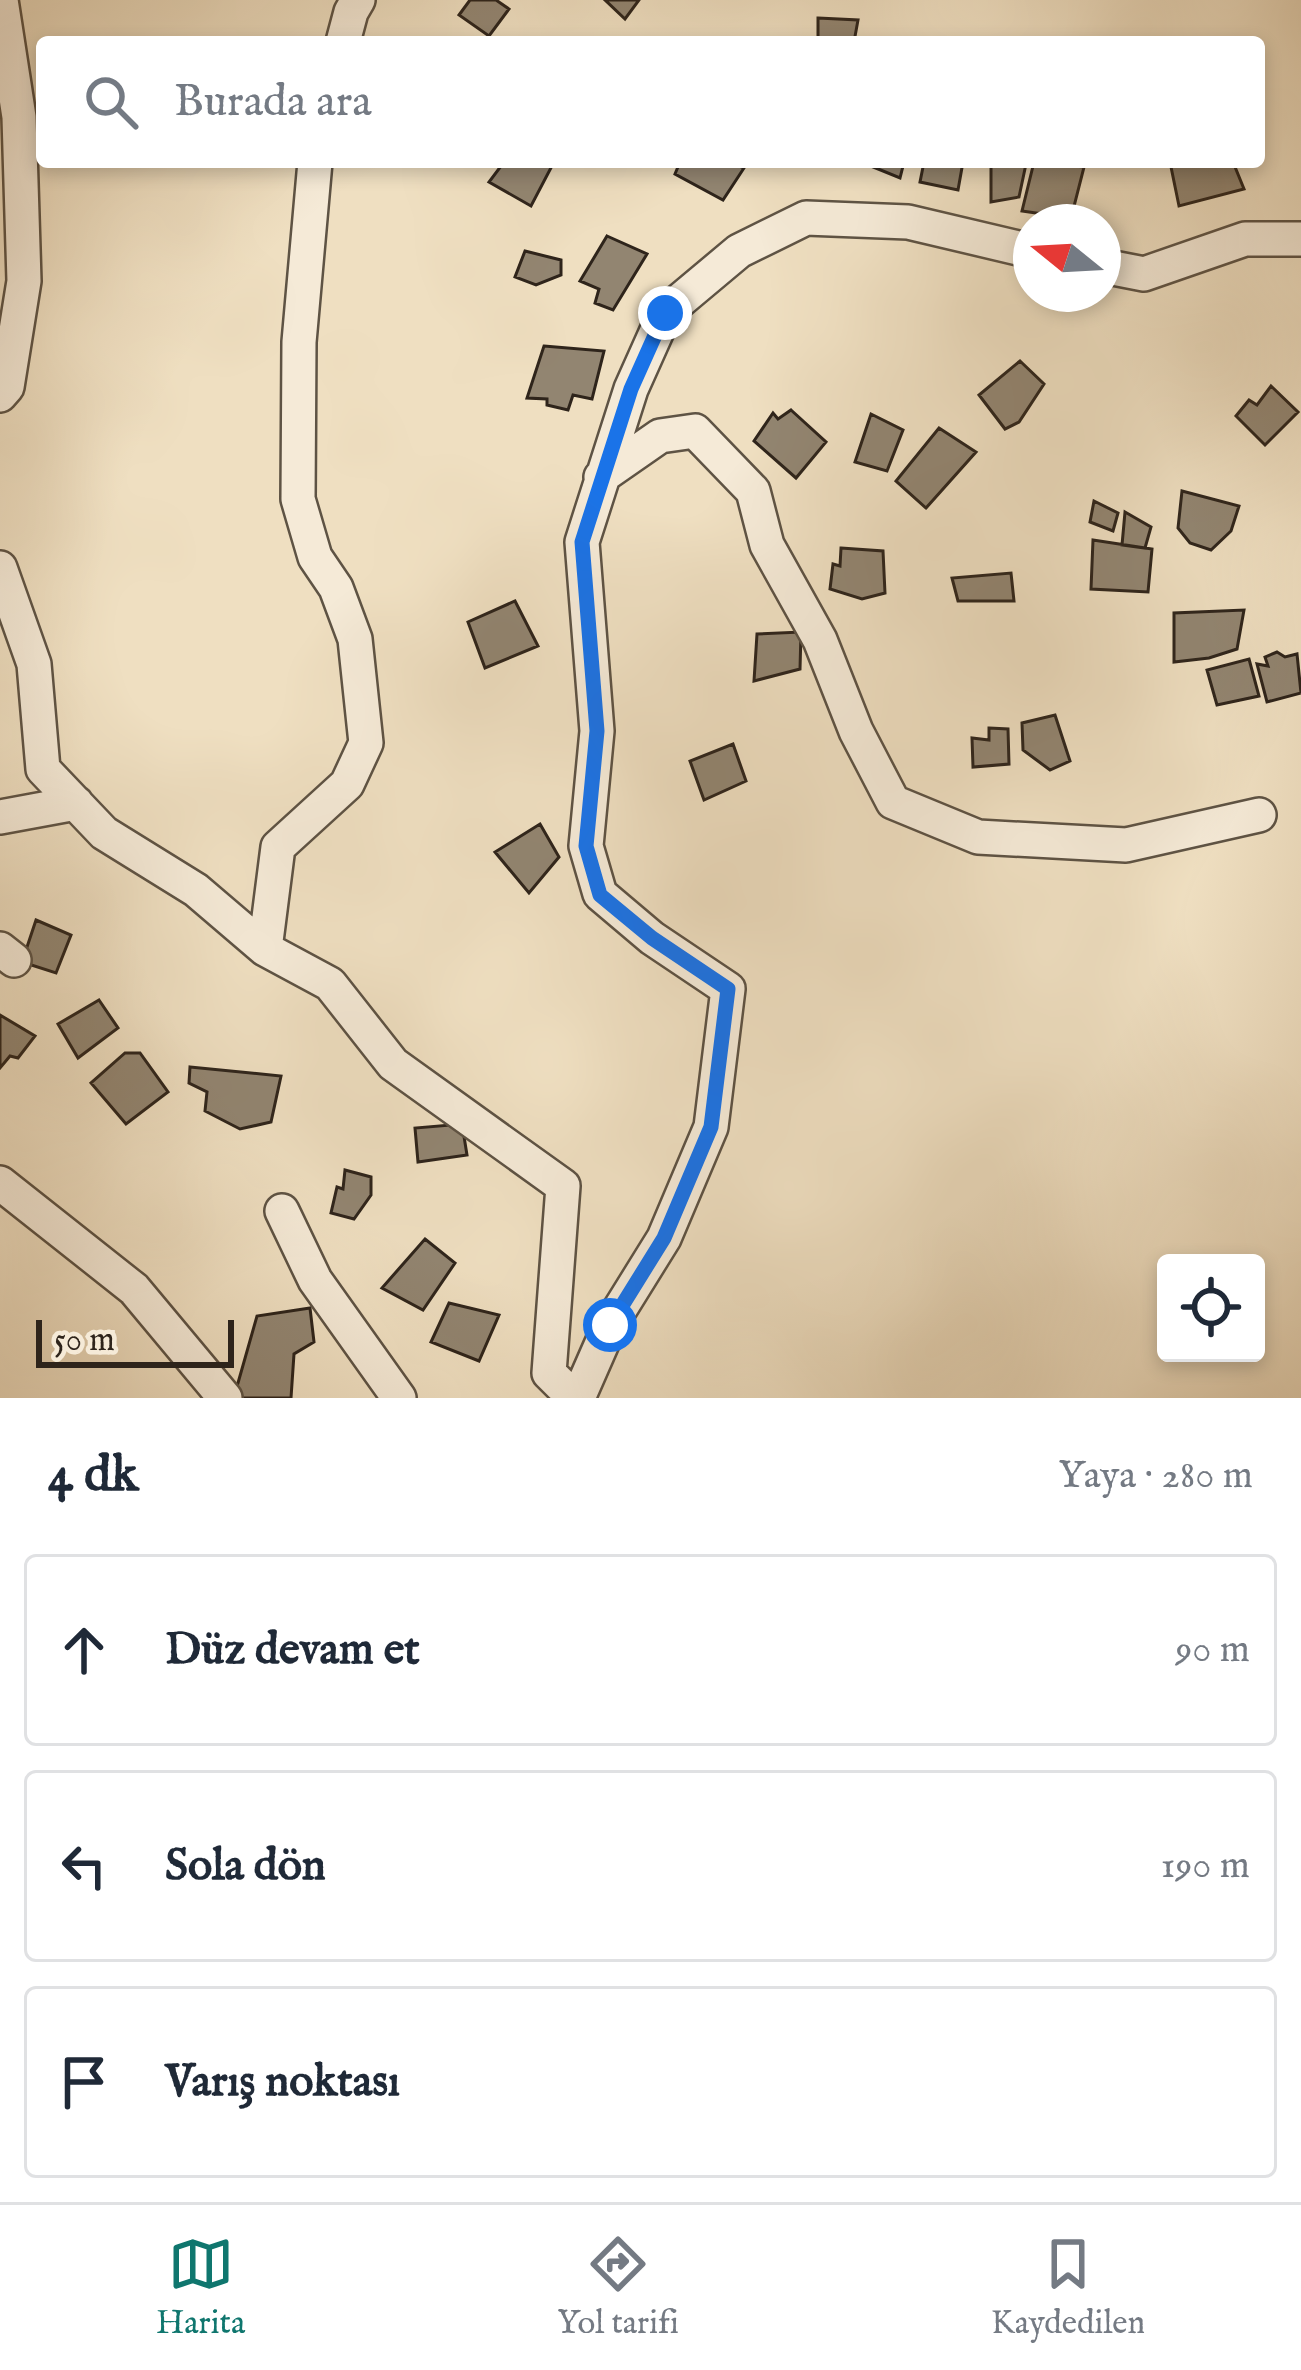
<!DOCTYPE html>
<html lang="tr">
<meta charset="utf-8">
<style>
:root{--surface:#fff;--page:#f2f2f3;--text:#1f2937;--muted:#747a83;--line:#e0e1e3;--accent:#0f766e}
body{margin:0;font-family:"IM FELL English",serif;background:var(--page);color:var(--text)}
.controls{position:absolute;right:36px;bottom:36px;display:grid;overflow:hidden;border-radius:12px;box-shadow:0 6px 18px #0003}
.controls button{width:108px;height:108px;display:grid;place-items:center;padding:0;border:0;border-bottom:3px solid var(--line);background:var(--surface);color:var(--text);font:60px sans-serif}
.compass{position:absolute;left:1013px;top:204px;width:108px;height:108px;border-radius:50%;background:var(--surface);box-shadow:0 6px 18px #0003;rotate:288deg}
.scale{position:absolute;left:36px;bottom:30px;width:198px;box-sizing:border-box;padding-left:12px;border:6px solid #2e241b;border-top:0;font-size:33px;line-height:42px;white-space:nowrap;color:#2e241b;-webkit-text-stroke:9px #f5ead7;paint-order:stroke}
.stop{position:absolute;width:36px;height:36px;margin:-27px;border:9px solid #1a73e8;border-radius:50%;background:#fff}
.stop.end{background:#1a73e8;border-color:#fff;box-shadow:0 3px 12px #0008}
.list{margin:0;padding:0;list-style:none}
h2{display:flex;justify-content:space-between;align-items:center;height:156px;margin:0;padding:0 48px;font-size:51px}
h2 small{font-size:39px;font-weight:400;color:var(--muted)}
.list li{display:grid;grid-template-columns:78px 1fr auto;gap:36px;align-items:center;box-sizing:border-box;height:192px;margin:0 24px 24px;padding:0 24px;border:3px solid var(--line);border-radius:12px}
.list b{display:block;font-size:45px;white-space:nowrap}
.list em{font-size:39px;font-style:normal;color:var(--muted)}
.icon{flex:none;width:66px;height:66px;fill:none;stroke:currentColor;stroke-width:2;stroke-linecap:round;stroke-linejoin:round}
.map{position:relative;flex:none;width:1301px;height:1398px;overflow:hidden}
.search{position:absolute;background:var(--surface);box-shadow:0 6px 18px #0003;left:36px;right:36px;top:36px;height:132px;display:flex;align-items:center;gap:30px;box-sizing:border-box;padding:0 42px;border-radius:12px;color:var(--muted);font-size:45px}
.sheet{height:804px;background:var(--surface)}
nav{display:flex;justify-content:space-around;align-items:center;box-sizing:border-box;height:168px;border-top:3px solid var(--line);background:var(--surface);font-size:33px;color:var(--muted)}
nav a{display:grid;justify-items:center;gap:6px}
nav .on{color:var(--accent)}
.map>svg:first-child{display:block}
.building{fill:#928571;stroke:#2e241b;stroke-width:3}
.lines{fill:none;stroke-linecap:round;stroke-linejoin:round}
.minor-casing{stroke:#5e5344;stroke-width:38}
.minor{stroke:#f5ead7;stroke-width:33}
.route{stroke:#1a73e8;stroke-width:15}
</style>
<div class="map">
<svg width="1301" height="1398" viewBox="0 0 1301 1398">
<rect width="100%" height="100%" fill="#efdfc1"/>
<filter id="stains"><feTurbulence type="fractalNoise" baseFrequency=".00167" numOctaves="4"/><feColorMatrix values="0 0 0 0 .2 0 0 0 0 .09 0 0 0 0 .02 0 0 0 .5 -.17"/></filter>
<radialGradient id="worn" r=".72"><stop offset=".6" stop-color="#630" stop-opacity="0"/><stop offset="1" stop-color="#630" stop-opacity=".3"/></radialGradient>
<path class="building" d="M470 0H496L509 9 489 36 459 15Z
M605 0H639L625 19Z
M818 18 858 20 854 42H818Z
M504 162H554L531 206 489 182Z
M680 162H730L744 168 723 200 675 174Z
M861 162H904L900 178Z
M924 162H963L958 190 920 182Z
M1034 162 1084 167 1071 218 1022 211Z
M1170 162H1233L1244 189 1179 206Z
M1026 164 1019 197 991 202V166Z
M607 236 647 254 613 310 595 303 599 289 580 281Z
M525 251 561 260V275L536 285 515 277Z
M544 346 604 351 592 399 573 395 568 410 547 405V399L527 398Z
M1020 361 1044 384 1019 422 1005 429 979 395Z
M1271 386 1298 412 1265 445 1236 416 1249 400 1257 405Z
M791 410 826 442 796 478 754 441 773 413 778 419Z
M871 414 903 430 887 471 855 462Z
M939 428 976 452 926 508 896 481Z
M1182 491 1239 506 1231 531 1211 550 1190 543 1178 528Z
M1094 501 1118 513 1113 531 1090 522Z
M1125 512 1151 527 1145 548 1122 545Z
M1093 540 1152 549 1148 592 1091 589Z
M841 548 883 551 885 593 862 599 830 589 833 564 840 566Z
M1011 573 1014 601H958L952 578Z
M515 601 538 646 485 668 468 622Z
M1244 610 1237 649 1209 658 1174 662V613Z
M801 632 800 669 754 681 757 634Z
M1277 652 1285 657 1297 654 1301 693 1267 702 1257 664 1268 666 1265 657Z
M1249 659 1259 696 1217 705 1207 670Z
M1055 715 1070 761 1050 770 1023 750 1022 723Z
M989 728 1008 729 1009 764 973 767 972 738 989 740Z
M733 744 746 781 704 800 690 761Z
M540 824 559 857 529 893 495 852Z
M36 920 71 935 56 973 22 962Z
M99 1000 118 1028 78 1058 58 1024Z
M0 1015 35 1036 18 1058 10 1056 0 1068Z
M125 1053H140L168 1092 126 1124 91 1083Z
M190 1067 281 1076 271 1122 240 1129 205 1111 207 1092 189 1083Z
M462 1124 467 1155 418 1162 415 1128Z
M345 1170 371 1177V1195L354 1219 331 1213 337 1187 343 1189Z
M425 1239 455 1263 423 1310 382 1288Z
M449 1303 499 1315 479 1361 431 1342Z
M310 1308 314 1342 294 1354 291 1398H239L236 1390 257 1316Z"/>
<g class="lines">
<defs>
<path id="minor" d="M343 42 351 12 358 0
M1103 266 1144 274 1245 239H1301
M0 395 7 387 24 281 19 117 1 0
M601 477 660 436 695 431 753 491 767 545 820 640 856 731 893 802 978 837 1126 845 1259 815
M0 568 34 664 43 769 104 833 196 890 265 949 330 984 393 1064 563 1186 549 1373 574 1398
M0 817 76 803
M0 949 14 960
M265 949 278 847 347 784 366 743 355 639 336 588 315 557 298 499 299 342 315 162
M0 1183 134 1289 225 1398
M282 1211 315 1280 399 1398
M578 1398 610 1325 664 1238 711 1127 728 989 652 938 600 894 586 846 597 731 582 542 631 389 665 313 739 251 806 218 908 222 1031 251"/>
</defs>
<use href="#minor" class="minor-casing"/>
<use href="#minor" class="minor"/>
</g>
<g class="lines">
<path class="route" d="M610 1325 664 1238 711 1127 728 989 652 938 600 895 586 846 597 731 582 542 631 389 665 313"/>
</g>
<rect width="100%" height="100%" filter="url(#stains)"/>
<rect width="100%" height="100%" fill="url(#worn)"/>
</svg>
<div class="controls">
<button><svg class="icon" aria-label="locate" viewBox="0 0 24 24"><circle cx="12" cy="12" r="6"/><path d="M12 2v4M12 18v4M2 12h4M18 12h4"/></svg></button>
</div>
<svg class="compass" viewBox="-18 -18 36 36"><path d="M0-13l5 13h-10z" fill="#e53935"/><path d="M0 13l5-13h-10z" fill="#747a83"/></svg>
<div class="scale">50 m</div>
<div class="stop" style="left:610px;top:1325px"></div>
<div class="stop end" style="left:665px;top:313px"></div>
<div class="search"><svg class="icon" aria-label="search" viewBox="0 0 24 24"><circle cx="10" cy="10" r="6"/><path d="M15 15l6 6"/></svg>Burada ara</div>
</div>
<section class="sheet">
<h2>4 dk<small>Yaya · 280 m</small></h2>
<ul class="list">
<li><svg class="icon" aria-label="ahead" viewBox="0 0 24 24"><path d="M12 20V5M6 11l6-6 6 6"/></svg><div><b>Düz devam et</b></div><em>90 m</em></li>
<li><svg class="icon" aria-label="left" viewBox="0 0 24 24"><path d="M17 20v-9H6M10 6l-5 5 5 5"/></svg><div><b>Sola dön</b></div><em>190 m</em></li>
<li><svg class="icon" aria-label="arrive" viewBox="0 0 24 24"><path d="M6 21V4h12l-3 4 3 4H6"/></svg><div><b>Varış noktası</b></div></li>
</ul>
</section>
<nav>
<a class="on"><svg class="icon" aria-label="map" viewBox="0 0 24 24"><path d="M3 6l6-2 6 2 6-2v14l-6 2-6-2-6 2zM9 4v14M15 6v14"/></svg>Harita</a>
<a><svg class="icon" aria-label="directions" viewBox="0 0 24 24"><path d="M12 3l9 9-9 9-9-9zM9 14v-3h6M13 9l2 2-2 2"/></svg>Yol tarifi</a>
<a><svg class="icon" aria-label="saved" viewBox="0 0 24 24"><path d="M7 4h10v16l-5-4-5 4z"/></svg>Kaydedilen</a>
</nav>
